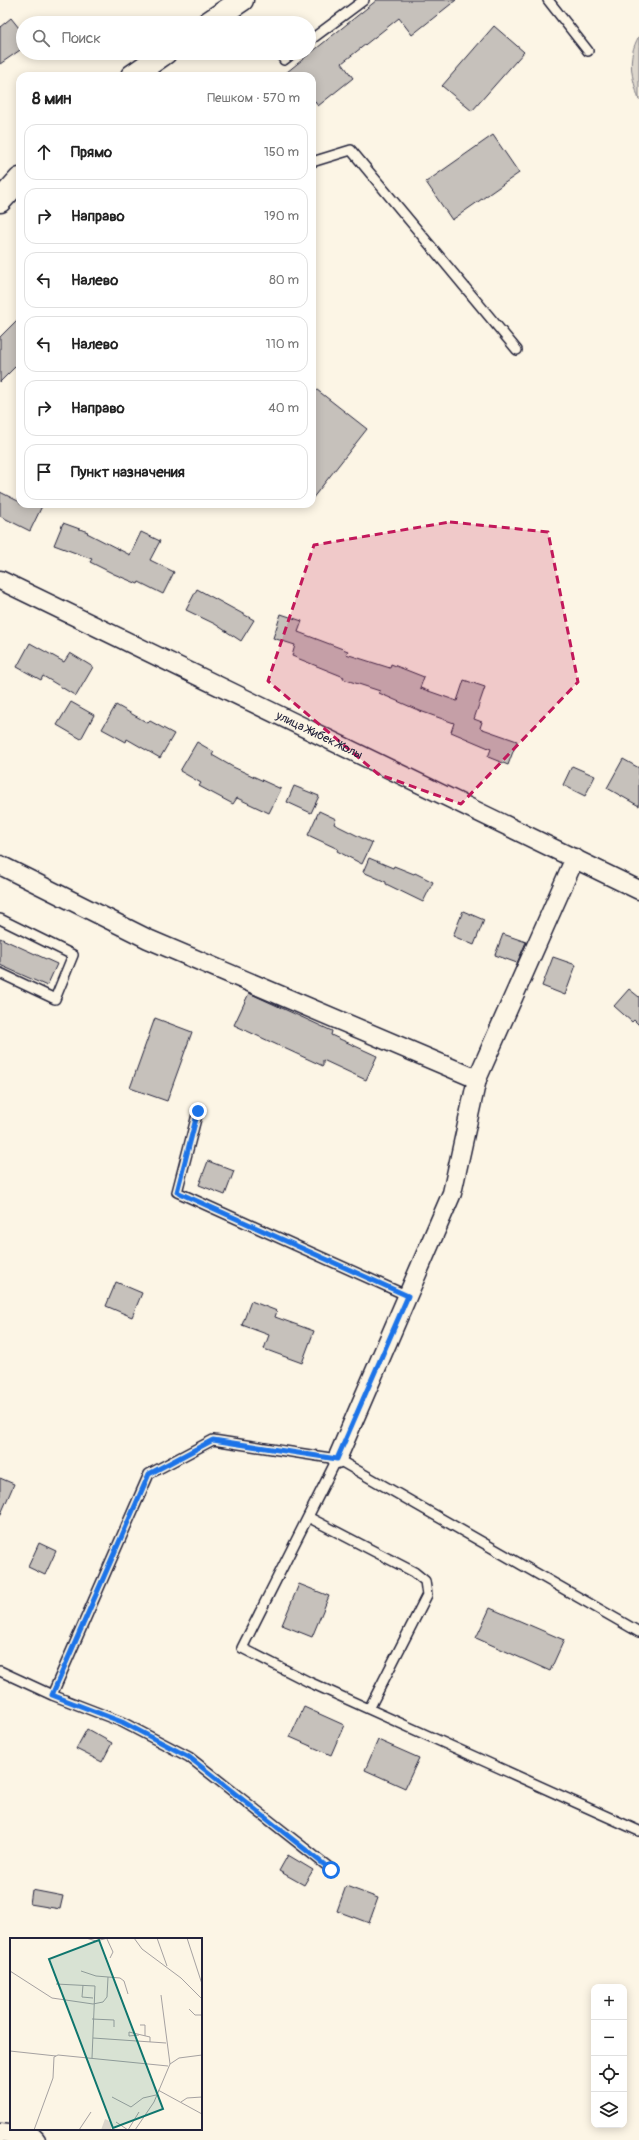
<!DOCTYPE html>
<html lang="ru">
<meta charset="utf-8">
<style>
:root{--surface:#fff;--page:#f2f2f2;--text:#222;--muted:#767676;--line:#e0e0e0}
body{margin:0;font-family:Pangolin,sans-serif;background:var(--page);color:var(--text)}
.controls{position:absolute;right:12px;bottom:12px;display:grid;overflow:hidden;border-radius:8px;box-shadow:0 2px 10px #0003}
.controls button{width:36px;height:36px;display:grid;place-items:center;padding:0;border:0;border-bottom:1px solid var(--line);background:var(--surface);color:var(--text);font:20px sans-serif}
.stop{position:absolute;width:12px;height:12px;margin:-9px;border:3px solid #1a73e8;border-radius:50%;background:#fff}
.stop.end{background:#1a73e8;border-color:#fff;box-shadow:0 1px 4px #0008}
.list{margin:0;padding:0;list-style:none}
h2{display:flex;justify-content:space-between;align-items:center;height:52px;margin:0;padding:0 16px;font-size:17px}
h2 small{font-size:13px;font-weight:400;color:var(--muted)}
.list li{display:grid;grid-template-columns:26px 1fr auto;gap:12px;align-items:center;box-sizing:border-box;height:56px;margin:0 8px 8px;padding:0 8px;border:1px solid var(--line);border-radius:12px}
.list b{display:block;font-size:15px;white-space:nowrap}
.list em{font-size:13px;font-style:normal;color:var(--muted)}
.icon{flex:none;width:22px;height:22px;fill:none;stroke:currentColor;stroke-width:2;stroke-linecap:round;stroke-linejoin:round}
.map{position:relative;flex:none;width:639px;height:2140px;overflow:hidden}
.search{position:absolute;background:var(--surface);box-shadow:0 2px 10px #0003;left:16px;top:16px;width:300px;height:44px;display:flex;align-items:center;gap:10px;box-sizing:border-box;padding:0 14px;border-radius:22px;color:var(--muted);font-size:15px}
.panel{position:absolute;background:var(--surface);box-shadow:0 2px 10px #0003;left:16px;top:72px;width:300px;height:436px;border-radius:12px}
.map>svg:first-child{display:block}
.green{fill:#dcd6cc;stroke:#7f7c84}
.building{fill:#c6c1bb;stroke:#22223b}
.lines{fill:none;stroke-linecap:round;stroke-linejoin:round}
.service-casing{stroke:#22223b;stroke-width:12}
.minor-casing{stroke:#22223b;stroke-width:21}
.secondary-casing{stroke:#22223b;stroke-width:25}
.service{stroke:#fcf5e5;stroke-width:9}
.minor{stroke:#fcf5e5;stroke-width:18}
.secondary{stroke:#fcf5e5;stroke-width:22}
.route{stroke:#1a73e8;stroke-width:5}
.marked{fill:#c2185b;fill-opacity:0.2;stroke:#c2185b;stroke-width:3;stroke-dasharray:8 5;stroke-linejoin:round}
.labels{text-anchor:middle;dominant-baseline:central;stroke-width:4;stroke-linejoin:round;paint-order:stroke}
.street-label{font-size:12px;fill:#22223b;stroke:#fcf5e5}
.inset-road{fill:none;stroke:#a5a1a1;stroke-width:1}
.view{fill:#0f766e;fill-opacity:0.15;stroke:#0f766e;stroke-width:2}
.inset-edge{fill:none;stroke:#22223b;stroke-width:2}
</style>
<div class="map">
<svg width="639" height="2140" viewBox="0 0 639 2140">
<rect width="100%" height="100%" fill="#fcf5e5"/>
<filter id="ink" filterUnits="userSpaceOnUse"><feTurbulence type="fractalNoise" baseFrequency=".025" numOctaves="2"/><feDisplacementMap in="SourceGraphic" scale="8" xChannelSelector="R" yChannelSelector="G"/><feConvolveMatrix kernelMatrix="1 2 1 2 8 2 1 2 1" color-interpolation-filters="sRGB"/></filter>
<g filter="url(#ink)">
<path class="green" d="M639 36V100C632 77 626 59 639 36Z"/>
<path class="building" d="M377 0H456L412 35 399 18 342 63 353 78 318 106 312 98V76H282Z
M11 18 23 33V48L0 64V27Z
M494 26 524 52 472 111 442 86Z
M493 135 519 173 452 220 426 182Z
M20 317V362L0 382V337Z
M312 386 367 429 312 499Z
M0 492 20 502V504H43L30 531 0 516Z
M63 523 88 532 87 533 130 555 141 532 160 541 150 560 174 572 163 594 139 582 138 584 114 574 90 562 92 559 54 545Z
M197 589 254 620 241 641 215 624 186 610Z
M281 614 302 621 298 632 348 651 346 654 390 668 391 664 424 677 420 688 457 701 464 680 485 687 474 719 482 722 480 728 517 741 508 765 488 757 491 749 451 732 454 723 420 711 379 693 380 691 343 679 344 677 292 656 295 645 273 638Z
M30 643 64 662 70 653 93 667 76 696 43 676 41 680 17 667Z
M71 702 94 715 81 739 57 725Z
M116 705 148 723 150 721 174 734 160 758 127 739 126 742 102 729Z
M197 742 214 752 212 755 233 767 281 789 269 813 237 798 233 804 199 786 201 783 180 771Z
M623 759 639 768V806L607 788Z
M572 766 595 776 585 796 563 785Z
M294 786 319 796 311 813 287 802Z
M319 811 336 819 334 824 372 843 362 864 337 851 338 849 308 835Z
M369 858 393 868 394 866 414 874 415 873 433 882 423 902 386 884V882L363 872Z
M463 911 484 920 474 945 453 936Z
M503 934 526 942 517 963 495 955Z
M0 938 57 964 47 986 0 965Z
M553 957 576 965 565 995 542 986Z
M629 989 639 997V1025L634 1020 632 1022 614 1006Z
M249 993 332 1031 331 1035 377 1056 366 1080 323 1060V1066L234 1025Z
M155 1018 192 1032 167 1101 130 1088Z
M208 1161 234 1171 225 1195 199 1185Z
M116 1282 142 1293 132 1317 106 1306Z
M251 1301 277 1311 275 1317 314 1331 302 1363 264 1349 269 1335 242 1325Z
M0 1478 14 1484 0 1516Z
M39 1543 56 1551 45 1575 28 1567Z
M299 1584 329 1596 312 1637 282 1625Z
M490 1608 564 1640 550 1671 476 1638Z
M304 1707 344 1725 331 1755 290 1737Z
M87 1729 112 1743 102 1762 76 1749Z
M378 1740 419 1758 405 1788 365 1770Z
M288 1855 313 1870 304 1885 279 1871Z
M346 1886 378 1898 369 1923 337 1911Z
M32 1890 63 1896 60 1909 30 1904Z"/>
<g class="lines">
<defs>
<path id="service" d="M548 0 588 51
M309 41 364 0
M284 60 293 53
M312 162 351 150 517 350
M0 919 73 955 55 999 0 973
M198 1111 177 1192 408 1296
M337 1459 242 1648 309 1682 639 1831
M308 1517 414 1572 425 1581 427 1595 369 1709
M0 1671 52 1695 122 1722 189 1757 331 1869
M52 1695 149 1474 213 1440 337 1459 639 1632"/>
<g id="minor">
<path id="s1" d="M0 580 639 890"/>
<path d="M0 865 148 939 477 1079"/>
<path d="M337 1459 452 1193 477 1079 575 858"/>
<path d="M0 2133 33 2137 36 2140"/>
</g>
<path id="secondary" d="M208 23 242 0
M132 76 165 53
M0 201 20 179"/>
</defs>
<use href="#service" class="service-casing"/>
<use href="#minor" class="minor-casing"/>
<use href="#secondary" class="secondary-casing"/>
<use href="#service" class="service"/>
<use href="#minor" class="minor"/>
<use href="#secondary" class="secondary"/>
</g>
</g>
<g class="lines" filter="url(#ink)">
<path class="route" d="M198 1111 177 1192 408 1296 337 1459 213 1440 149 1474 52 1695 122 1722 189 1757 331 1870"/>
</g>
<path class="marked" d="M450 522 548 532 578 682 461 804 378 774 268 681 314 545Z"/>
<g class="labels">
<g class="street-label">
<text stroke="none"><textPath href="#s1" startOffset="355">улица Жибек Жолы</textPath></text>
</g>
</g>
<g transform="translate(10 1938)">
<rect width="192" height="192" fill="#fcf5e5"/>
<path d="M95 181 102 184 101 192H91Z" fill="#dcd6cc"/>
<path class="inset-road" d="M76 0 86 3 98 0M124 0 132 11 171 40 192 61M147 0 157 28M177 0 192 46M97 1 103 14 100 20M0 33 42 60 83 66 93 64 97 59 98 39M71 33 86 38 110 40 114 43 118 56M46 46 85 48 82 120M73 47 72 59 83 60M151 57 160 126M179 71 185 77H192M82 81 104 82V89M130 87H135V98M129 97 119 98V94L140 99V104M83 100 156 105M0 113 46 118M148 152 192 176M102 159 121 169 133 160 146 157M171 164 177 160 192 159M106 184 118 192 129 174M24 192 43 140 44 119 48 117 158 128M69 192 81 174M125 192 144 164 160 126 169 120 192 117"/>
<path class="view" d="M89 2 153 171 103 190 39 21Z"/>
<rect width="192" height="192" class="inset-edge"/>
</g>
</svg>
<div class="controls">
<button>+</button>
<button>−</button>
<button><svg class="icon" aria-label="locate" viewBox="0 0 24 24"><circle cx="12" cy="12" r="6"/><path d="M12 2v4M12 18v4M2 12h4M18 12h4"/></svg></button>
<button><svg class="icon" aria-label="layers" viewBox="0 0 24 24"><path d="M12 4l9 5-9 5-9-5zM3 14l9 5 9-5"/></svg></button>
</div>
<div class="stop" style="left:331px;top:1870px"></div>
<div class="stop end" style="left:198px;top:1111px"></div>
<div class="search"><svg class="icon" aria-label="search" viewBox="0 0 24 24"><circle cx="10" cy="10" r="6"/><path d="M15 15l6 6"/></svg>Поиск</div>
<section class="panel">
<h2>8 мин<small>Пешком · 570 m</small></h2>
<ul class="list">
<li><svg class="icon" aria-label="ahead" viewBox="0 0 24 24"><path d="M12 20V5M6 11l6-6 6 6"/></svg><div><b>Прямо</b></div><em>150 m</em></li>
<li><svg class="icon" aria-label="right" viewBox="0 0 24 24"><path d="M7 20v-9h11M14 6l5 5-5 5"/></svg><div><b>Направо</b></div><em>190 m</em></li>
<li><svg class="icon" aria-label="left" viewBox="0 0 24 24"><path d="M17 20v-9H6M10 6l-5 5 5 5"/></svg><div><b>Налево</b></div><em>80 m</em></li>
<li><svg class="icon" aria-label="left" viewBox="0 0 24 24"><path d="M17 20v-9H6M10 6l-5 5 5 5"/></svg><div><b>Налево</b></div><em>110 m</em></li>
<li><svg class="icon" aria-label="right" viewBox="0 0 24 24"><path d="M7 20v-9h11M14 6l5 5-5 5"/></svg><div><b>Направо</b></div><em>40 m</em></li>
<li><svg class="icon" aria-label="arrive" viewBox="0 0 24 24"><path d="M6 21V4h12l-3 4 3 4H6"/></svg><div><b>Пункт назначения</b></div></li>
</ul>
</section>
</div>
